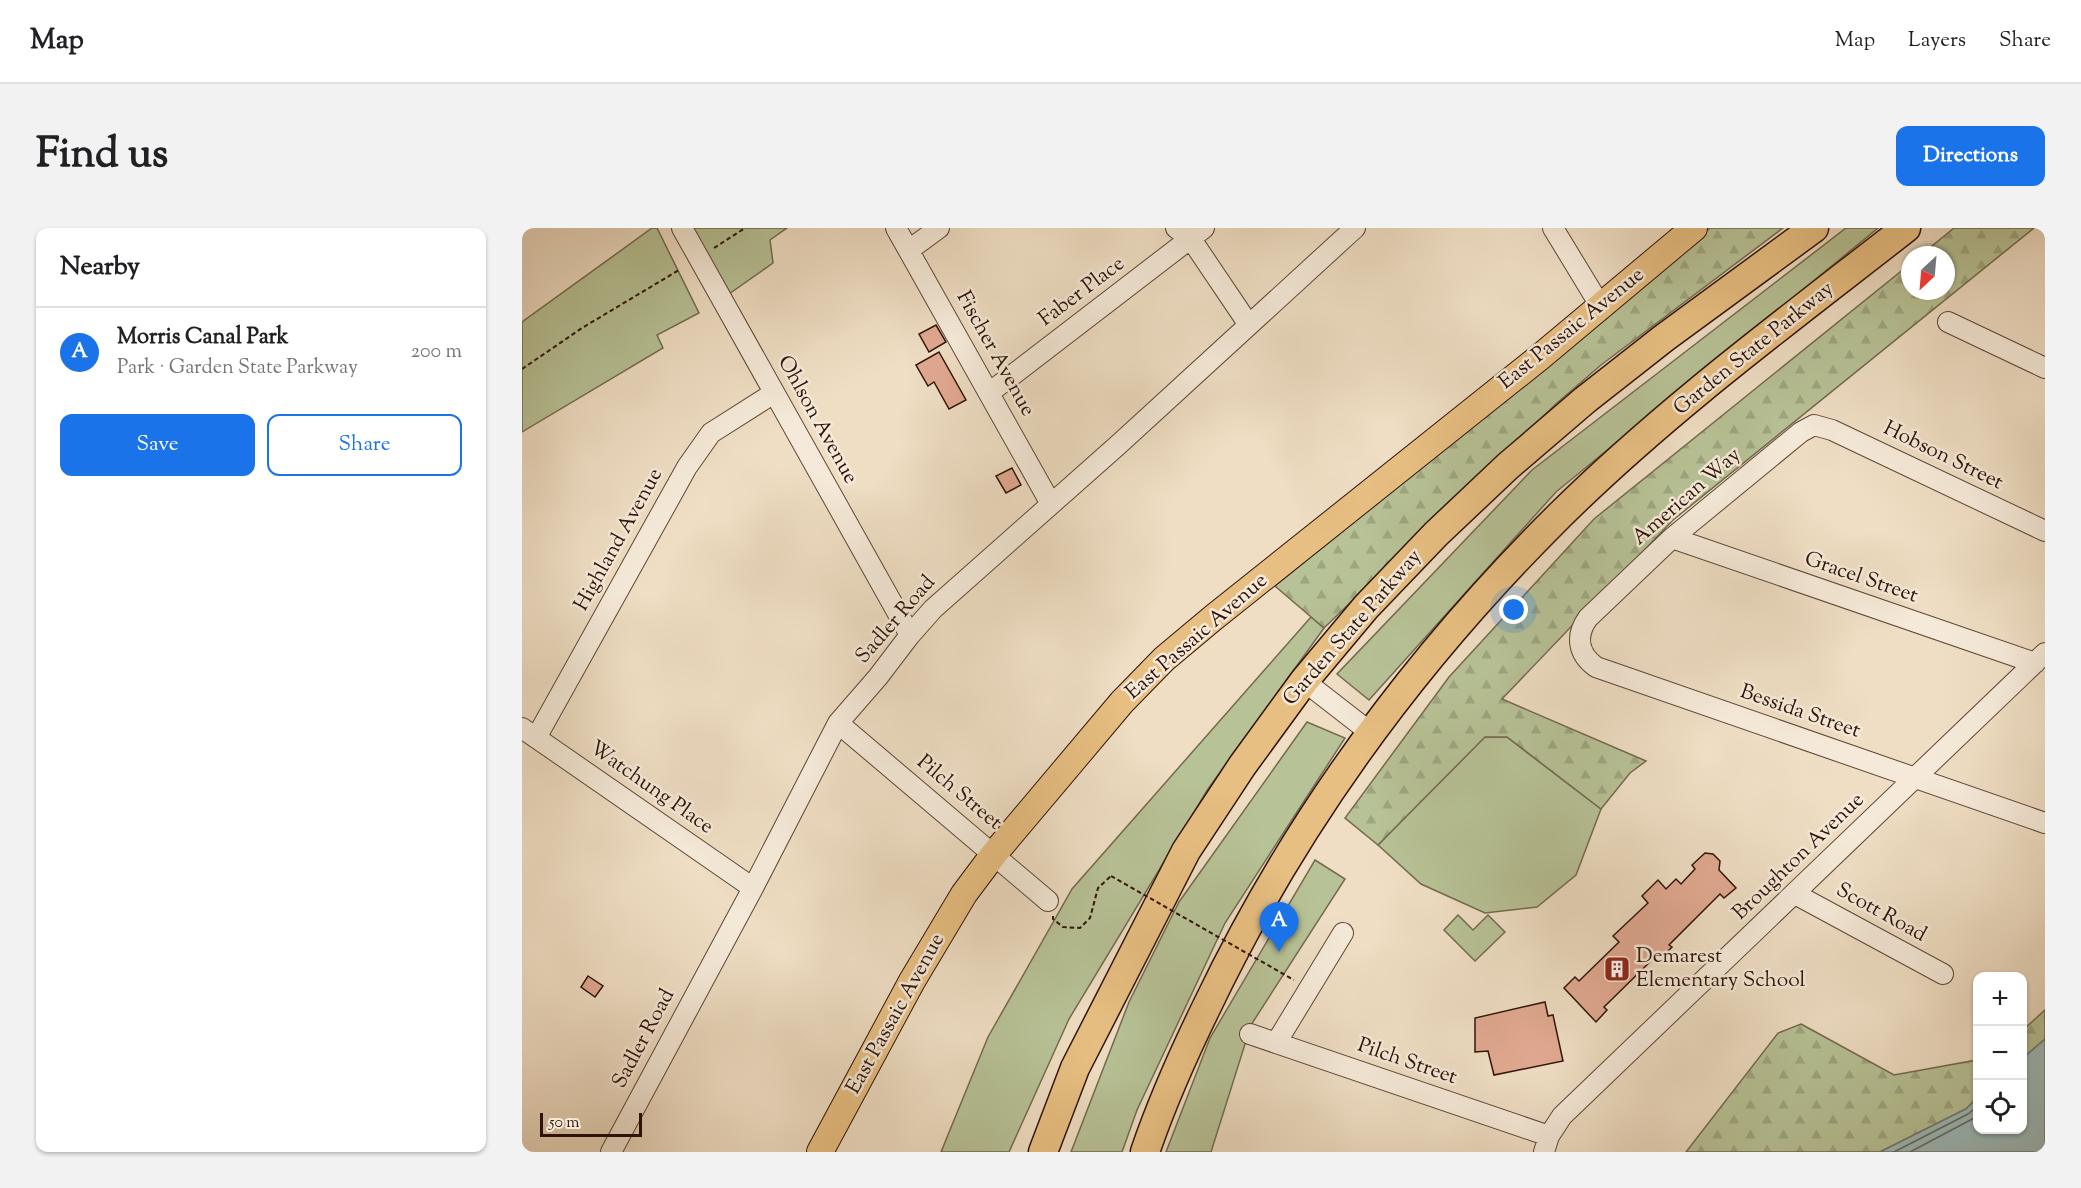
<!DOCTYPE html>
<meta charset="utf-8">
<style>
:root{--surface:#fff;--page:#f2f2f2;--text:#202124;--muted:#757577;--line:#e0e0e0;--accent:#1a73e8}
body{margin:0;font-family:"Sorts Mill Goudy",serif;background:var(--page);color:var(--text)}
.controls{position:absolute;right:18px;bottom:18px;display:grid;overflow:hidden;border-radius:12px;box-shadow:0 2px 4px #0004}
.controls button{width:54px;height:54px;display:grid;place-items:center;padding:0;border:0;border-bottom:2px solid var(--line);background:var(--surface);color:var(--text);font:30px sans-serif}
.compass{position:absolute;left:1379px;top:18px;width:54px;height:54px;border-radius:50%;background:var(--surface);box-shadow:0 2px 4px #0004;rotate:206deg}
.scale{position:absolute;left:18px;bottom:15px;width:102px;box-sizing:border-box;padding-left:6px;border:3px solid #2f1308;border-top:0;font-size:16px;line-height:21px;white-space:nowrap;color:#2f1308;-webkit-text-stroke:4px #f5ead9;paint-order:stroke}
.you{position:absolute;left:992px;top:382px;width:21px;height:21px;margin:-15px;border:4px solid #fff;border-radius:50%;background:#1a73e8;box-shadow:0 0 0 9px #1a73e833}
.badge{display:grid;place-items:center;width:39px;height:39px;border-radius:50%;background:var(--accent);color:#fff;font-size:20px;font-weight:700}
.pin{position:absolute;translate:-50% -50px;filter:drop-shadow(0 2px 3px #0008)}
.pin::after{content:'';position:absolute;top:32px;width:21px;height:18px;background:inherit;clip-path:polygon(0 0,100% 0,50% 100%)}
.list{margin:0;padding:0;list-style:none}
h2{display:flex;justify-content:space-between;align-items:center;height:78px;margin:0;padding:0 24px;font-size:26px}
h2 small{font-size:20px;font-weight:400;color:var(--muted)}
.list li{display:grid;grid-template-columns:39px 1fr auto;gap:18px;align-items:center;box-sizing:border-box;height:90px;padding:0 24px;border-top:2px solid var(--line)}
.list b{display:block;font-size:22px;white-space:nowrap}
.list p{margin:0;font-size:20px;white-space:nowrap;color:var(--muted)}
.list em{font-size:20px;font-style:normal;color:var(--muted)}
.actions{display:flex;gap:12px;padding:18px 24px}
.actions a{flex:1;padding:14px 0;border:2px solid var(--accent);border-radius:12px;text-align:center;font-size:21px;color:var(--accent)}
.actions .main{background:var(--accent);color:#fff}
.icon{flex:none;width:33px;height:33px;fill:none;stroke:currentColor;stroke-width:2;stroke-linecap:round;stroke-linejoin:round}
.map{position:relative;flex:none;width:1523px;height:924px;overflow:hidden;border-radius:12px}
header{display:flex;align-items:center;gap:36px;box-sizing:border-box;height:84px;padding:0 30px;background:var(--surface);border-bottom:2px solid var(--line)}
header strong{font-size:28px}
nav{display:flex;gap:33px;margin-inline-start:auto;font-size:21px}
.intro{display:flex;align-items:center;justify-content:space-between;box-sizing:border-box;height:144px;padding:0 36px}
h1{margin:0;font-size:42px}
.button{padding:15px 27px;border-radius:12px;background:var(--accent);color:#fff;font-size:21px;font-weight:700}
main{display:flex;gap:36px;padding:0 36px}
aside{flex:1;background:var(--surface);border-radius:12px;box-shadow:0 2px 4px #0004}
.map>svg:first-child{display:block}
.green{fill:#b7c296;stroke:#736a4f;stroke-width:1.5}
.forest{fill:url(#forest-firs);stroke:#736a4f;stroke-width:1.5}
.water{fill:#9cbbbc;stroke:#707874;stroke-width:1.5}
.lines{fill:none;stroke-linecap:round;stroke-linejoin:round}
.shore{stroke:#666762;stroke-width:1.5}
.building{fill:#e1a991;stroke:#2f1308;stroke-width:1.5}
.minor-casing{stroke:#5f4637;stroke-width:22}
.major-casing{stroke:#2f1308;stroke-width:28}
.highway-casing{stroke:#2f1308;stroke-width:31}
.path{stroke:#2f1308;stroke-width:2;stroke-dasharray:4.5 3;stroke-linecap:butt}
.minor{stroke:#f5ead9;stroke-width:20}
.major{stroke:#e8bf82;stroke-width:26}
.highway{stroke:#e8bf82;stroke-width:28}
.path-bridge{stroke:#2f1308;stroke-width:2;stroke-dasharray:4.5 3;stroke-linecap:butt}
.labels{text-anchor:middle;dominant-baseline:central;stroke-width:5;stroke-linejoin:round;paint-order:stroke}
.street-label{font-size:21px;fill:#2f1308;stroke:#f5ead9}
.poi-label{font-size:21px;fill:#2f1308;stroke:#f5ead9;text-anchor:start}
</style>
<header>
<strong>Map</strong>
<nav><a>Map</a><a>Layers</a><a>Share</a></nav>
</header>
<div class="intro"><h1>Find us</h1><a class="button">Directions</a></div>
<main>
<aside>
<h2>Nearby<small></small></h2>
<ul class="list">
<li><span class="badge">A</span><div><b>Morris Canal Park</b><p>Park · Garden State Parkway</p></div><em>200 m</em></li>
</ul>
<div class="actions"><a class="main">Save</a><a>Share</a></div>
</aside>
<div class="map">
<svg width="1523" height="924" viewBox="0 0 1523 924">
<defs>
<pattern id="forest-firs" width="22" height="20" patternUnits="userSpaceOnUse" patternTransform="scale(1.5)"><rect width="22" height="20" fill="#b7c296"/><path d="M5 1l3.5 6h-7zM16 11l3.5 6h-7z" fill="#9ea680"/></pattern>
</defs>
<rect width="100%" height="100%" fill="#efdec4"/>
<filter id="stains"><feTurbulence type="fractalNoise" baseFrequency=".00333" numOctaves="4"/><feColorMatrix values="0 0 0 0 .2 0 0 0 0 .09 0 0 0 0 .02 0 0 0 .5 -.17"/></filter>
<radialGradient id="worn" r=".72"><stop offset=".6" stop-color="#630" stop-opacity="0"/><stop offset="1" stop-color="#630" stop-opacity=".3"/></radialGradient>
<path class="green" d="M130 0H135L177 85 135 107 141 120 0 204V94Z
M171 0H265L248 12 251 35 207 66Z
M1324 0H1356L1034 264 847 472 815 446 1010 242Z
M789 389 802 400 686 561 547 791 487 924H419L466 809 550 661Z
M785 494 823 510 703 695 615 882 600 924H549L607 774 657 674Z
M962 509H985L1079 581 1054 647 1015 679 963 685 899 656 856 617Z
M793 632 823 651 729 797 689 924H644L688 810Z
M936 687 951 702 966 687 983 704 953 733 922 702Z"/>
<path class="forest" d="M1188 0H1261L1079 137 1035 175 802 400 753 358 1039 126Z
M1432 0H1512L1151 292 980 471 1124 533 1108 545 1079 581 985 509H963L856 617 823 590 927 449 1072 291 1388 36V63H1424V27H1399Z
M1523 782V811L1501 830V802Z
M1279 796 1372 847 1455 832V870L1444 881 1358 924H1164L1256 805Z"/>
<path class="water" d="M1523 811V924H1358L1444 881 1455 870 1456 902H1500L1501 830Z"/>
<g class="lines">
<path class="shore" d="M1372 924 1446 886 1456 878
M1388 924 1456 888"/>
</g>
<path class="building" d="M414 97 424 114 407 124 397 106Z
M417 124 444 172 427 181 412 154 406 158 394 137Z
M490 240 499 257 484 265 474 248Z
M1183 625 1191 626 1198 633 1197 642 1214 660 1202 670 1198 666 1147 717 1150 719 1136 733 1132 730 1082 779 1085 782 1074 794 1042 760 1053 749 1057 753 1097 714 1091 708 1126 675 1120 668 1136 652 1144 661 1154 651 1159 656 1173 641 1170 637Z
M66 748 81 758 73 769 59 759Z
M1023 774 1026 788 1031 787 1041 833 972 847 966 823 953 824V790Z"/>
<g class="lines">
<defs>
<path id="minor" d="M160 0 388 407
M374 0 529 276
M654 0 669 11 727 97
M1031 0 1079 79
M387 22 417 0
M1426 94 1523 140
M467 165 682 0
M1523 303 1310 202 1292 197 1279 204 1150 310 1066 390C1053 408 1056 426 1074 439L1523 595
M1150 310 1513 435
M782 453 849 505
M316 495 526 673
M0 500 231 660
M14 510 165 239 189 205 252 165
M1273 666 1421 746
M728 806 1027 908
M754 815 821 705
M89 924 231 660 316 495 356 449 388 407 411 381 596 217 833 0
M1022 924 1027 908 1040 888 1523 425"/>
<path id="major" d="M298 924 390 753 442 666 472 626 600 474 642 431 691 390 1018 129 1172 0"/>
<path id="highway" d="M521 924 553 840 664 623 720 538 782 453 844 379 914 306 986 238 1063 172 1142 110 1292 0
M623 924C640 874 662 825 685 778 772 596 893 431 1036 289 1143 183 1265 93 1384 0"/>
</defs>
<use href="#minor" class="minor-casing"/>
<use href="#major" class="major-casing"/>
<use href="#highway" class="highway-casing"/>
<path class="path" d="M192 20 223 0
M0 141 60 100 157 42
M531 688V691L541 699 558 700 568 690 576 660 589 648"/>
<use href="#minor" class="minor"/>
<use href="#major" class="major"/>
<use href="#highway" class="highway"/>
<path class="path-bridge" d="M589 648 772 752"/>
</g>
<defs>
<symbol id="building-square" viewBox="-11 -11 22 22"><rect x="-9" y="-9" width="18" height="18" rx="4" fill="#8f2418" stroke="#f5ead9"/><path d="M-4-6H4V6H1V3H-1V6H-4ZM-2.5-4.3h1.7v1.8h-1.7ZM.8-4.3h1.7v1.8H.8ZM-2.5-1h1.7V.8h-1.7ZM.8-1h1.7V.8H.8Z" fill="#fff"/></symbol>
</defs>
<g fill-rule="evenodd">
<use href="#building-square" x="1080" y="726" width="30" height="30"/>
</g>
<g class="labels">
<g class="street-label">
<text transform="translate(560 64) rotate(-37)">Faber Place</text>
<text transform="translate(1050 101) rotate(-39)">East Passaic Avenue</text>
<text transform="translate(1232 121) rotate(-39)">Garden State Parkway</text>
<text transform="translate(473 126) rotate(61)">Fischer Avenue</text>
<text transform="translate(295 192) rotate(61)">Ohlson Avenue</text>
<text transform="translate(1421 228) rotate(26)">Hobson Street</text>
<text transform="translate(1165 269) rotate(-41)">American Way</text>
<text transform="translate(97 312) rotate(-61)">Highland Avenue</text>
<text transform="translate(1339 350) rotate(19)">Gracel Street</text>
<text transform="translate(374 392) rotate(-49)">Sadler Road</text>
<text transform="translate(831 400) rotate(-49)">Garden State Parkway</text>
<text transform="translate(675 409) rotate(-41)">East Passaic Avenue</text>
<text transform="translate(1278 484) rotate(19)">Bessida Street</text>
<text transform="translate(129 560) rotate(35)">Watchung Place</text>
<text transform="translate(437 565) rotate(40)">Pilch Street</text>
<text transform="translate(1277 629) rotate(-44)">Broughton Avenue</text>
<text transform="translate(1359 685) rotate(29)">Scott Road</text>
<text transform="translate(374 786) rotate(-61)">East Passaic Avenue</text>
<text transform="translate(122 811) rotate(-62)">Sadler Road</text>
<text transform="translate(885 834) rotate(19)">Pilch Street</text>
</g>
<g class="poi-label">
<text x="1114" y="729">Demarest<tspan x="1114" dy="24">Elementary School</tspan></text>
</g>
</g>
<rect width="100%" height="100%" filter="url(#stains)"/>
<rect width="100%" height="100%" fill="url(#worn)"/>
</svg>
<div class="controls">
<button>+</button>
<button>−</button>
<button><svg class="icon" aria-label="locate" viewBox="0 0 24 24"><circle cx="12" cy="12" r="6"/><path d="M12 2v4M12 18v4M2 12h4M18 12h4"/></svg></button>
</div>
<svg class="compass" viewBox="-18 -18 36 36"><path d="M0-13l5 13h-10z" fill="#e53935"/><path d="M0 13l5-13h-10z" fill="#757577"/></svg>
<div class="scale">50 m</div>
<div class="you"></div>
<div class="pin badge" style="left:757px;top:724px">A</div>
</div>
</main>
